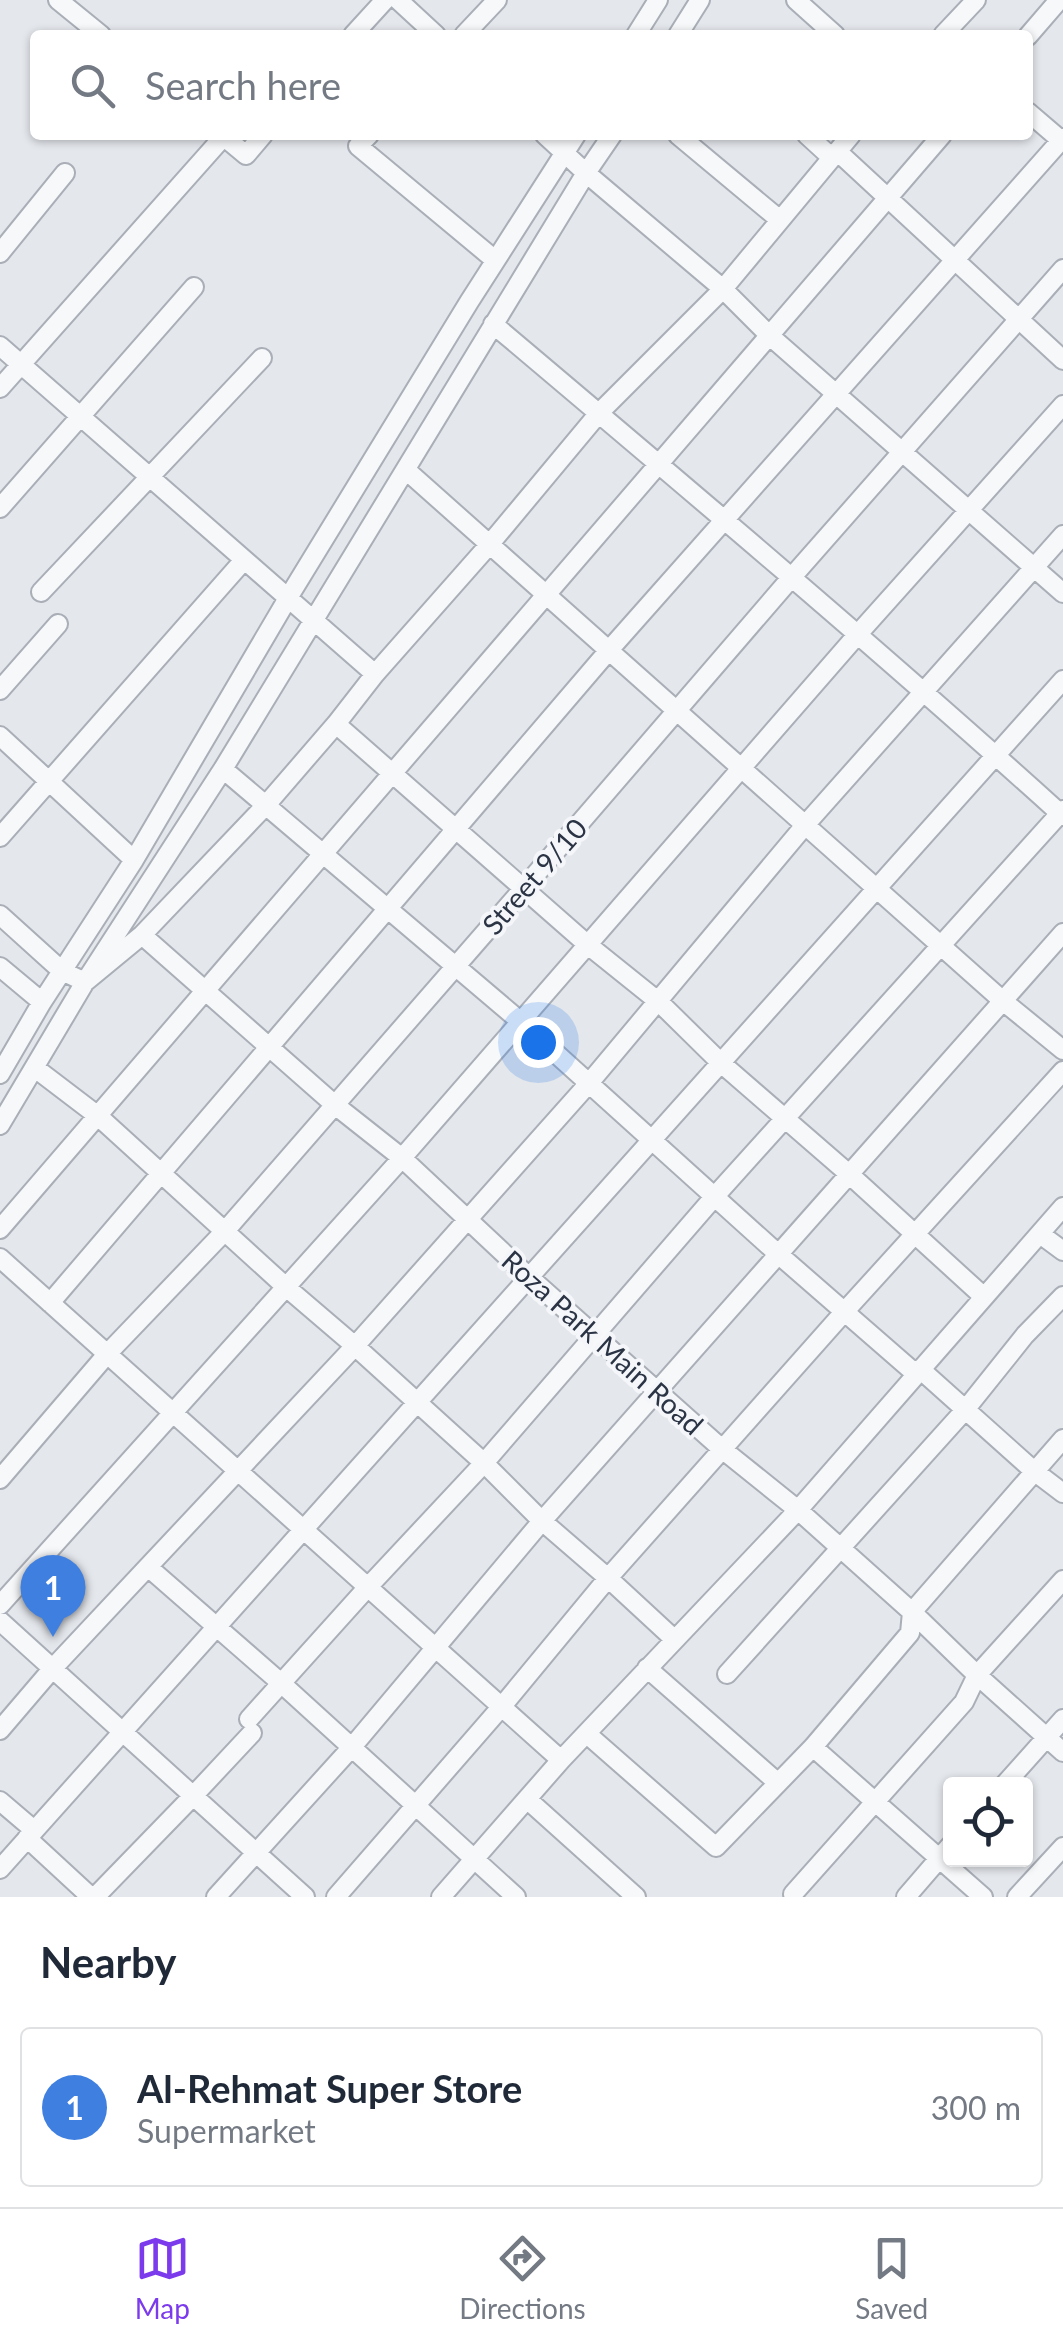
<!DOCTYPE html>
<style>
:root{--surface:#fff;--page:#f6f6f7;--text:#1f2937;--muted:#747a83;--line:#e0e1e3;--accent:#7c3aed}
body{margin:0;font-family:Lato,sans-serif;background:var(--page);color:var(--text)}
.controls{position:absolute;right:30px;bottom:30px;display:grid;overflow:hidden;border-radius:10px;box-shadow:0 2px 8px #0004}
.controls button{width:90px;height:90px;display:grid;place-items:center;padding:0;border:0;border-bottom:2px solid var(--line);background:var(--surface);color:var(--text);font:50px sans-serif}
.you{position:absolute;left:538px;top:1042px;width:35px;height:35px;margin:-25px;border:8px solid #fff;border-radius:50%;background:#1a73e8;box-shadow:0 0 0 15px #1a73e833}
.badge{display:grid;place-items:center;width:65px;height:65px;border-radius:50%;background:var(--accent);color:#fff;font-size:32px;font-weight:700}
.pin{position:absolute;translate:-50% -82px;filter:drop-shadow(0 2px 5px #0008)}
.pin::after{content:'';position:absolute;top:52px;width:35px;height:30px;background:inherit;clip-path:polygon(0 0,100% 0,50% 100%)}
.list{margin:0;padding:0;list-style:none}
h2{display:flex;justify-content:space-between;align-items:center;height:130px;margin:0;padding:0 40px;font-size:42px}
h2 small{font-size:32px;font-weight:400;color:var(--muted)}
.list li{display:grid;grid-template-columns:65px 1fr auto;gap:30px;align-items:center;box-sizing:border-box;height:160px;margin:0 20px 20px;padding:0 20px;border:2px solid var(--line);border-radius:10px}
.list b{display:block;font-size:38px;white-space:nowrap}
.list p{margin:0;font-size:32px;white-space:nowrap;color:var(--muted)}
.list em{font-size:32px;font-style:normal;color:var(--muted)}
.icon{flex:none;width:55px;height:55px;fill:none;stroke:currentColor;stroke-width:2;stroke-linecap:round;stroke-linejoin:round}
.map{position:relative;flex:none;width:1063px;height:1897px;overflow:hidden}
.search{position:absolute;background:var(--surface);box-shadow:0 2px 8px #0004;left:30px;right:30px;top:30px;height:110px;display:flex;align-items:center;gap:25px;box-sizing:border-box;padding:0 35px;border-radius:10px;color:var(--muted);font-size:38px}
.sheet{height:310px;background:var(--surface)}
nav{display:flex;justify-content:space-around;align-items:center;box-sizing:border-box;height:140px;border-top:2px solid var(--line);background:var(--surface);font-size:28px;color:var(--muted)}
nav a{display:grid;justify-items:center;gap:5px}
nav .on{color:var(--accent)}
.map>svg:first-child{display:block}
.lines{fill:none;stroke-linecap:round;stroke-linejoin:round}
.minor-casing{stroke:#a9aeb7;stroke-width:22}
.minor{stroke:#f7f8fa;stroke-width:18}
.labels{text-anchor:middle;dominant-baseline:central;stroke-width:8;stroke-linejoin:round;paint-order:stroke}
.street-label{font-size:28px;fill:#2b3445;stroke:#f4f6f9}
</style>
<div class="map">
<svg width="1063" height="1897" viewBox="0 0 1063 1897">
<rect width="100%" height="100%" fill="#e4e7ec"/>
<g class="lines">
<defs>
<path id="minor" d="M58 0 101 35
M398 0 436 35
M796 0 835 35
M353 35 385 0
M464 35 497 0
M636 35 658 0
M678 35 700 0
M943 35 976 0
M1028 36 1059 0
M1028 112 1063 142
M222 135 246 155 263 135
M369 135 358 146 495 260
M545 135 586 173 723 289 770 336 1063 593
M678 135 780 220
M807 135 831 157
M837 151 1063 360
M0 253 65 173
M493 324C685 486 877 648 1063 816
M0 346 375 674
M0 388 224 136
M406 470 1003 1001 1063 1050
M0 508 194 287
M41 592 262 358
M0 690 58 624
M336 724 588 945 659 1002 721 1063 849 1174 984 1297
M0 736 134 860
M223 769 520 1021 777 1253 916 1374
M0 837 244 560
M0 915 62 971 85 982 223 769 586 173 612 135
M142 935 335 1105 402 1158 529 1277 722 1449 798 1510 912 1612 977 1675 1063 1752
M0 967 42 1002
M35 1068 98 1116 286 1287 355 1346 484 1463 542 1521 608 1578 674 1639
M0 1074 42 1002 134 860 288 598 469 302 576 135
M0 1125 85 982 142 935 266 805 336 724 375 674 489 545 599 413 723 289 851 135
M0 1229 942 135
M1040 1234 1063 1251
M0 1258 561 1760
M50 1303 610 649 1063 138
M920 1369 1034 1471 1063 1493
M0 1479 108 1353 225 1231 523 889 791 578 1063 269
M148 1567 281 1683 516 1897
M0 1605 402 1158 858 634 1063 405
M0 1621 305 1897
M647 1668 778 1783
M727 1674 965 1410 1025 1335 1063 1296
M249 1719 367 1588 484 1463 715 1196 1063 810
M0 1730 53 1668 355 1346 590 1082 806 824 1063 535
M587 1734 716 1847 813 1747 910 1633 912 1612 1063 1439
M813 1747 983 1897
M1005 1784 1063 1719
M528 1800 636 1897
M0 1801 34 1830
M27 1838 91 1897
M0 1869 1063 680
M793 1894 964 1702 977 1675 1063 1580
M95 1897 194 1795 252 1733
M216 1897 352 1747 542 1521 1063 933
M336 1897 503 1705 608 1578 845 1311 1063 1071
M441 1897 561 1760 798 1510 1063 1207
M906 1897 950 1846
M1017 1897 1063 1847"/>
</defs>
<use href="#minor" class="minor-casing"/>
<use href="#minor" class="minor"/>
</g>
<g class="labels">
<g class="street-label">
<text transform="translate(534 876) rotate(-49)">Street 9/10</text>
<text transform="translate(603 1342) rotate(42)">Roza Park Main Road</text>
</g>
</g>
</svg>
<div class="controls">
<button><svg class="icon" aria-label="locate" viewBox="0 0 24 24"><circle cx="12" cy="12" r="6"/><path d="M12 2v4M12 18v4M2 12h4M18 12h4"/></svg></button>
</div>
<div class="you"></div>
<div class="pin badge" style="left:53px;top:1637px;background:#3f7fe0">1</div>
<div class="search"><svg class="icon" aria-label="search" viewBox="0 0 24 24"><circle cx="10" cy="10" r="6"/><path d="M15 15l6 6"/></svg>Search here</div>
</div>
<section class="sheet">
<h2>Nearby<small></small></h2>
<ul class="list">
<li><span class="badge" style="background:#3f7fe0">1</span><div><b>Al-Rehmat Super Store</b><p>Supermarket</p></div><em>300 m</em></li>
</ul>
</section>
<nav>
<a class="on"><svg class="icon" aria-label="map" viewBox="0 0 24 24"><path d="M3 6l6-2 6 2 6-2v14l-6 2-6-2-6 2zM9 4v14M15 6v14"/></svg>Map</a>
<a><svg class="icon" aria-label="directions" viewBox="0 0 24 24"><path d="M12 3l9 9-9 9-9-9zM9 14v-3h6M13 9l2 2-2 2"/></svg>Directions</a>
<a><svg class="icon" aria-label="saved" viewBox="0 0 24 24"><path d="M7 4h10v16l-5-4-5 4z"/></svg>Saved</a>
</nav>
